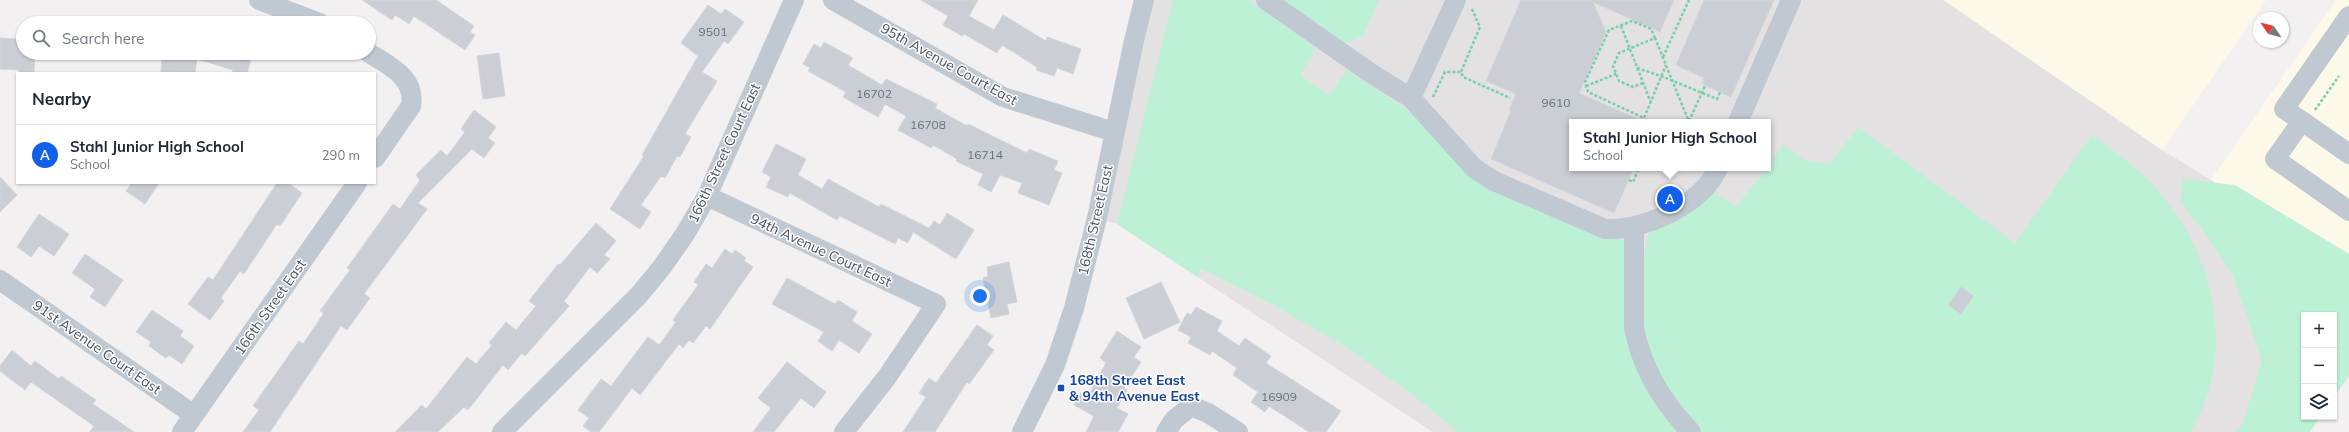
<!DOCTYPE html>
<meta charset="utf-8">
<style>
:root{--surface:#fff;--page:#f2f2f3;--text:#1f2937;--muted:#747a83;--line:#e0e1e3;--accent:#125fea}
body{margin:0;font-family:Mulish,sans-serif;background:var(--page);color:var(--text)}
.controls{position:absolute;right:12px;bottom:12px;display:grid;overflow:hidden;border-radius:0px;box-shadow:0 1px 3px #0004}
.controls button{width:36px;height:36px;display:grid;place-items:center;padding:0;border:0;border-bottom:1px solid var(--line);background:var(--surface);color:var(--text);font:20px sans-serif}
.compass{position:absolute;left:2253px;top:12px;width:36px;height:36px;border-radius:50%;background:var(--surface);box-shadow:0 1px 3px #0004;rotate:305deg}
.you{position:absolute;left:980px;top:296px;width:14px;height:14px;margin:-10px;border:3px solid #fff;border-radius:50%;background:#1a73e8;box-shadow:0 0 0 6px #1a73e833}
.badge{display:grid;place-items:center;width:26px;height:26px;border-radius:50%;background:var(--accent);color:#fff;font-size:13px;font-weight:700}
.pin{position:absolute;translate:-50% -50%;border:2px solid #fff;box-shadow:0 1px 4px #0006}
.popup{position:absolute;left:1569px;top:119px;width:202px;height:52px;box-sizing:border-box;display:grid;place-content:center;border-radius:0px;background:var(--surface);filter:drop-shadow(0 1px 3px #0005);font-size:13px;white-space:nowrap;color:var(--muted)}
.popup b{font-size:15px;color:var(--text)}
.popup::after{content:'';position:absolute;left:50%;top:100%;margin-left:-8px;border:8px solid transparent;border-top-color:var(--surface)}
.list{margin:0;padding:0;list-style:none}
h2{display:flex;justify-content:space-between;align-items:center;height:52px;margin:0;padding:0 16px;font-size:17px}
h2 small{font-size:13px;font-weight:400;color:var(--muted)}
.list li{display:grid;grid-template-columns:26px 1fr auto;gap:12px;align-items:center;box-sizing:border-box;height:60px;padding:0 16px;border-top:1px solid var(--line)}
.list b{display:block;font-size:15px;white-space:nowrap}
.list p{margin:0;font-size:13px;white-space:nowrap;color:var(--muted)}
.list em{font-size:13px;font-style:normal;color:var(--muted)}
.icon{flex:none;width:22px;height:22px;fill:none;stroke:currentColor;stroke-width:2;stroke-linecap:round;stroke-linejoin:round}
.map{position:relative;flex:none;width:2349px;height:432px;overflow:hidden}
.search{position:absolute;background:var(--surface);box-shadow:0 1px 3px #0004;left:16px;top:16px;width:360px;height:44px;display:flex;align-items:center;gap:10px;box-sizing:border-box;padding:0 14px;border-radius:22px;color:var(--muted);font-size:15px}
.panel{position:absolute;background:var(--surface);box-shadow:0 1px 3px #0004;left:16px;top:72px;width:360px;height:112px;border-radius:0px}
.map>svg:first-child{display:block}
.commercial{fill:#fdf9e9}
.education{fill:#e3e1e2;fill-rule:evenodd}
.green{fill:#bdf1d6}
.building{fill:#ccced5;stroke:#d4d5dc}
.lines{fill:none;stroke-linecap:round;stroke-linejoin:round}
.path{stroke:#74d1aa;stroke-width:2.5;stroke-dasharray:3 2;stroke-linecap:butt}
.minor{stroke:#c0c9d2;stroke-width:20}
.transit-dot{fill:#1a4fb4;stroke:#fff;stroke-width:1.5}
.labels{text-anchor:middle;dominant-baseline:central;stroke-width:3;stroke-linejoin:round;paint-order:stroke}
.number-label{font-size:12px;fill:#68707c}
.street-label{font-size:14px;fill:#47515e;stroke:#fff}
.transit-label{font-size:14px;font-weight:bold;fill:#164399;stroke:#fff;text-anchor:start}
</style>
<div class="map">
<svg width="2349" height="432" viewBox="0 0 2349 432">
<rect width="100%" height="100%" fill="#f2f0f0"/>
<path class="commercial" d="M1943 0H2266L2162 150Z
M2336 0H2349V274L2211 180Z"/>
<path class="education" d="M1144 0H1943L2162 150 2211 180 2349 274 2334 315H2304L2290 432H1433L1117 224 1097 218ZM1572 122H1768V168H1572Z"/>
<path class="green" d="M1173 0H1248L1316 48 1300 75 1329 95 1347 70 1413 114 1454 158 1621 236 1626 245 1632 334 1686 432H1458L1413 395 1346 347 1274 305 1200 268 1198 277 1117 224Z
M1281 0H1379L1363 36 1343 44Z
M1858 127 2015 243 2092 135C2112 150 2132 164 2149 181 2213 247 2240 350 2190 432H1697L1672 404 1639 328 1642 261 1650 231 1713 192 1736 206 1768 168 1782 145 1805 160 1830 164Z
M2183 179 2235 185 2349 254V376L2334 397V315H2304V417H2320L2310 432H2234L2242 425 2262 361 2233 276 2199 225 2180 202Z"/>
<path class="building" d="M362 0H436L474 26 470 32 475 35 465 50 414 16 409 24 395 15 392 20Z
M921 0H978L969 16 994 30 1003 15 1046 41 1047 37 1081 49 1073 74 1057 68 1054 76 1036 70 1037 67 1002 45 997 53 964 34 962 36 943 25 948 16Z
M1521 0H1674L1660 32 1593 2 1606 32 1579 93 1645 122H1572V168H1634L1614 213 1491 159 1511 111 1509 110 1516 94 1486 81Z
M1704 0H1774L1731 97 1702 84 1704 78 1676 65Z
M708 5 721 14 725 9 744 22 728 44 724 41 702 72 717 81 685 134 691 137 680 157 677 156 665 178 661 176 641 205 651 212 640 229 610 209 644 156 642 155 698 56 681 43Z
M0 38 18 39V47H23V53H35L34 73H19V70L0 69Z
M824 42 853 58 848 65 882 85 886 79 937 104 935 108 967 126 968 124 1027 153 1029 149 1058 161 1054 170 1062 173 1049 205 1018 193 1022 183 1000 175 991 192 978 185 983 174 956 161 957 159 933 145 931 148 898 130 906 116 885 104 878 117 843 97 846 92 808 71 810 68 803 64 814 44 821 48Z
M162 53H253L247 73H232L233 70 197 59 195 73 161 72Z
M499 53 505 96 483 99 477 56Z
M474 110 496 127 488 138 495 143 484 158 472 149 418 203 427 209 364 294 370 298 347 330 341 326 270 432H243L259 410 253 406 299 341 303 344 324 313 320 311 350 270 347 268 393 204 400 209 420 180 416 175 441 150 447 156 465 132 461 129Z
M776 144 806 159 798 175 822 189 828 179 879 207 881 204 929 228 934 221 940 225 947 213 974 230 956 259 913 232 908 243 898 238 895 244 840 216 837 220 790 193 788 197 766 187 771 177 762 172Z
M0 177 17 195 0 212Z
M132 183H159L145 204 126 191Z
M277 183H288L302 193 280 226 277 224 244 274 240 271 221 298 224 301 210 320 188 304 208 277 213 280Z
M39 214 69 234 54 256 39 246 31 257 17 247Z
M596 223 616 241 604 255 610 259 597 273 590 267 564 301 569 306 525 356 522 353 508 370 503 365 468 410 464 407 438 432H395L422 405 426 409 467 357 476 364 492 345 489 343 506 322 516 330 536 306 529 301 558 264 560 265Z
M725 249 732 254 735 250 746 258 744 261 753 267 710 329 706 326 693 343 689 340 683 348 679 344 640 395 632 388 599 432H591L583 426 589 418 578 410 601 379 611 386 648 337 659 345 676 322 673 320 698 285 694 282 706 264 712 268Z
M85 254 123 280 105 307 90 297 95 289 72 273Z
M1009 262 1017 302 1007 304 1009 314 991 318 983 278 988 276 987 267Z
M787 278 835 304 838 300 857 312 852 321 872 334 859 353 839 340 832 351 818 341 824 332 772 304Z
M1161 282 1180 322 1144 339 1126 298Z
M1961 287 1974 296 1961 314 1948 305Z
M1196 307 1222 321 1217 331 1239 346 1245 338 1271 356 1266 363 1341 411 1326 432H1309L1269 406 1265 412 1251 402 1258 392 1233 375 1237 368 1212 351 1210 355 1188 343 1191 337 1178 330 1187 313 1191 315Z
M152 310 183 331 180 336 194 346 182 364 169 355 166 358 149 346 151 342 136 332Z
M977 325 993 336 987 345 994 350 969 384 967 382 935 432H903L926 397 919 393 929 378 936 383Z
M1117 331 1141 347 1134 357 1141 362 1124 388 1127 390 1117 408 1128 414 1118 432H1086L1094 416 1074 405 1080 393 1088 396 1106 363 1100 358Z
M12 350 31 366 35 361 59 379 61 376 96 400 93 404 134 432H90L94 426 31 382 25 390 0 371V366Z
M787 362 826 392 814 408 801 398 774 432H753L771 408 758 398Z"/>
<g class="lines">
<path class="path" d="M1472 9 1480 27 1461 72 1463 77 1510 98
M1621 26 1651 103
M1655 38 1651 29 1632 21 1609 30 1585 82 1588 92 1644 118 1666 65
M1663 57 1689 0
M1637 68 1661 76 1717 99 1720 92
M1643 83 1633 87 1619 81 1613 66 1619 53 1655 38 1689 122
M1586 86 1616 74
M1433 97 1445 72H1461
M2315 110 2339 76
M1689 121 1705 86
M1629 180 1633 182 1639 168"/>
<path class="minor" d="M259 0 320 23
M833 0 1003 97 1114 132
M1266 0 1372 74 1411 98 1456 0
M369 53C390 66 416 78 411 106L375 158
M1411 98 1474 168 1494 181 1605 229C1643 231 1702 205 1718 168
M2302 121 2284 109 2349 16
M1738 122 1791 0
M2349 154 2302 121 2275 159 2349 211
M707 196 936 304 887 377 844 432
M1634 227V328C1642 369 1662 402 1691 432
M0 280 194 415
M182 432 357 183
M502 432 639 295 662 267 685 234 707 196 794 0
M1022 432 1055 365 1074 308 1097 218 1133 45 1144 0
M1166 432 1174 420 1191 406 1208 413 1238 432"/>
</g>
<rect class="transit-dot" x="1057" y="384" width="8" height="8" rx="2"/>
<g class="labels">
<g class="number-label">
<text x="713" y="31">9501</text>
<text x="874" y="93">16702</text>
<text x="1556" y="102">9610</text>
<text x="928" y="124">16708</text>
<text x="985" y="154">16714</text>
<text x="1279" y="396">16909</text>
</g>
<g class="street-label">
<text transform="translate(949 64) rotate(29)">95th Avenue Court East</text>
<text transform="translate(724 153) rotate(-65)">166th Street Court East</text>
<text transform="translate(1095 220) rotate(-77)">168th Street East</text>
<text transform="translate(821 250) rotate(25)">94th Avenue Court East</text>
<text transform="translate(270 307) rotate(-55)">166th Street East</text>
<text transform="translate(97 347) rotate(35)">91st Avenue Court East</text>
</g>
<g class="transit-label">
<text x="1069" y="380">168th Street East<tspan x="1069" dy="16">&amp; 94th Avenue East</tspan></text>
</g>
</g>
</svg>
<div class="controls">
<button>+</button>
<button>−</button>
<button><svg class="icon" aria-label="layers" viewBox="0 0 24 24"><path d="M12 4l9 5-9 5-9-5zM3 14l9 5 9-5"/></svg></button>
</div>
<svg class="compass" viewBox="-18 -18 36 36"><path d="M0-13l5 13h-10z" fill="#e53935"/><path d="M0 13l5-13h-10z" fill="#747a83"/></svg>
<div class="you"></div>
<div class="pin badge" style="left:1670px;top:199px">A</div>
<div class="popup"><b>Stahl Junior High School</b>School</div>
<div class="search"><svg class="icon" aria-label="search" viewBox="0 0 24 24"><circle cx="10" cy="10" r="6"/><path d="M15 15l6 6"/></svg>Search here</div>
<section class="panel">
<h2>Nearby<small></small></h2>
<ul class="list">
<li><span class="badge">A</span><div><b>Stahl Junior High School</b><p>School</p></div><em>290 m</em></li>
</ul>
</section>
</div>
